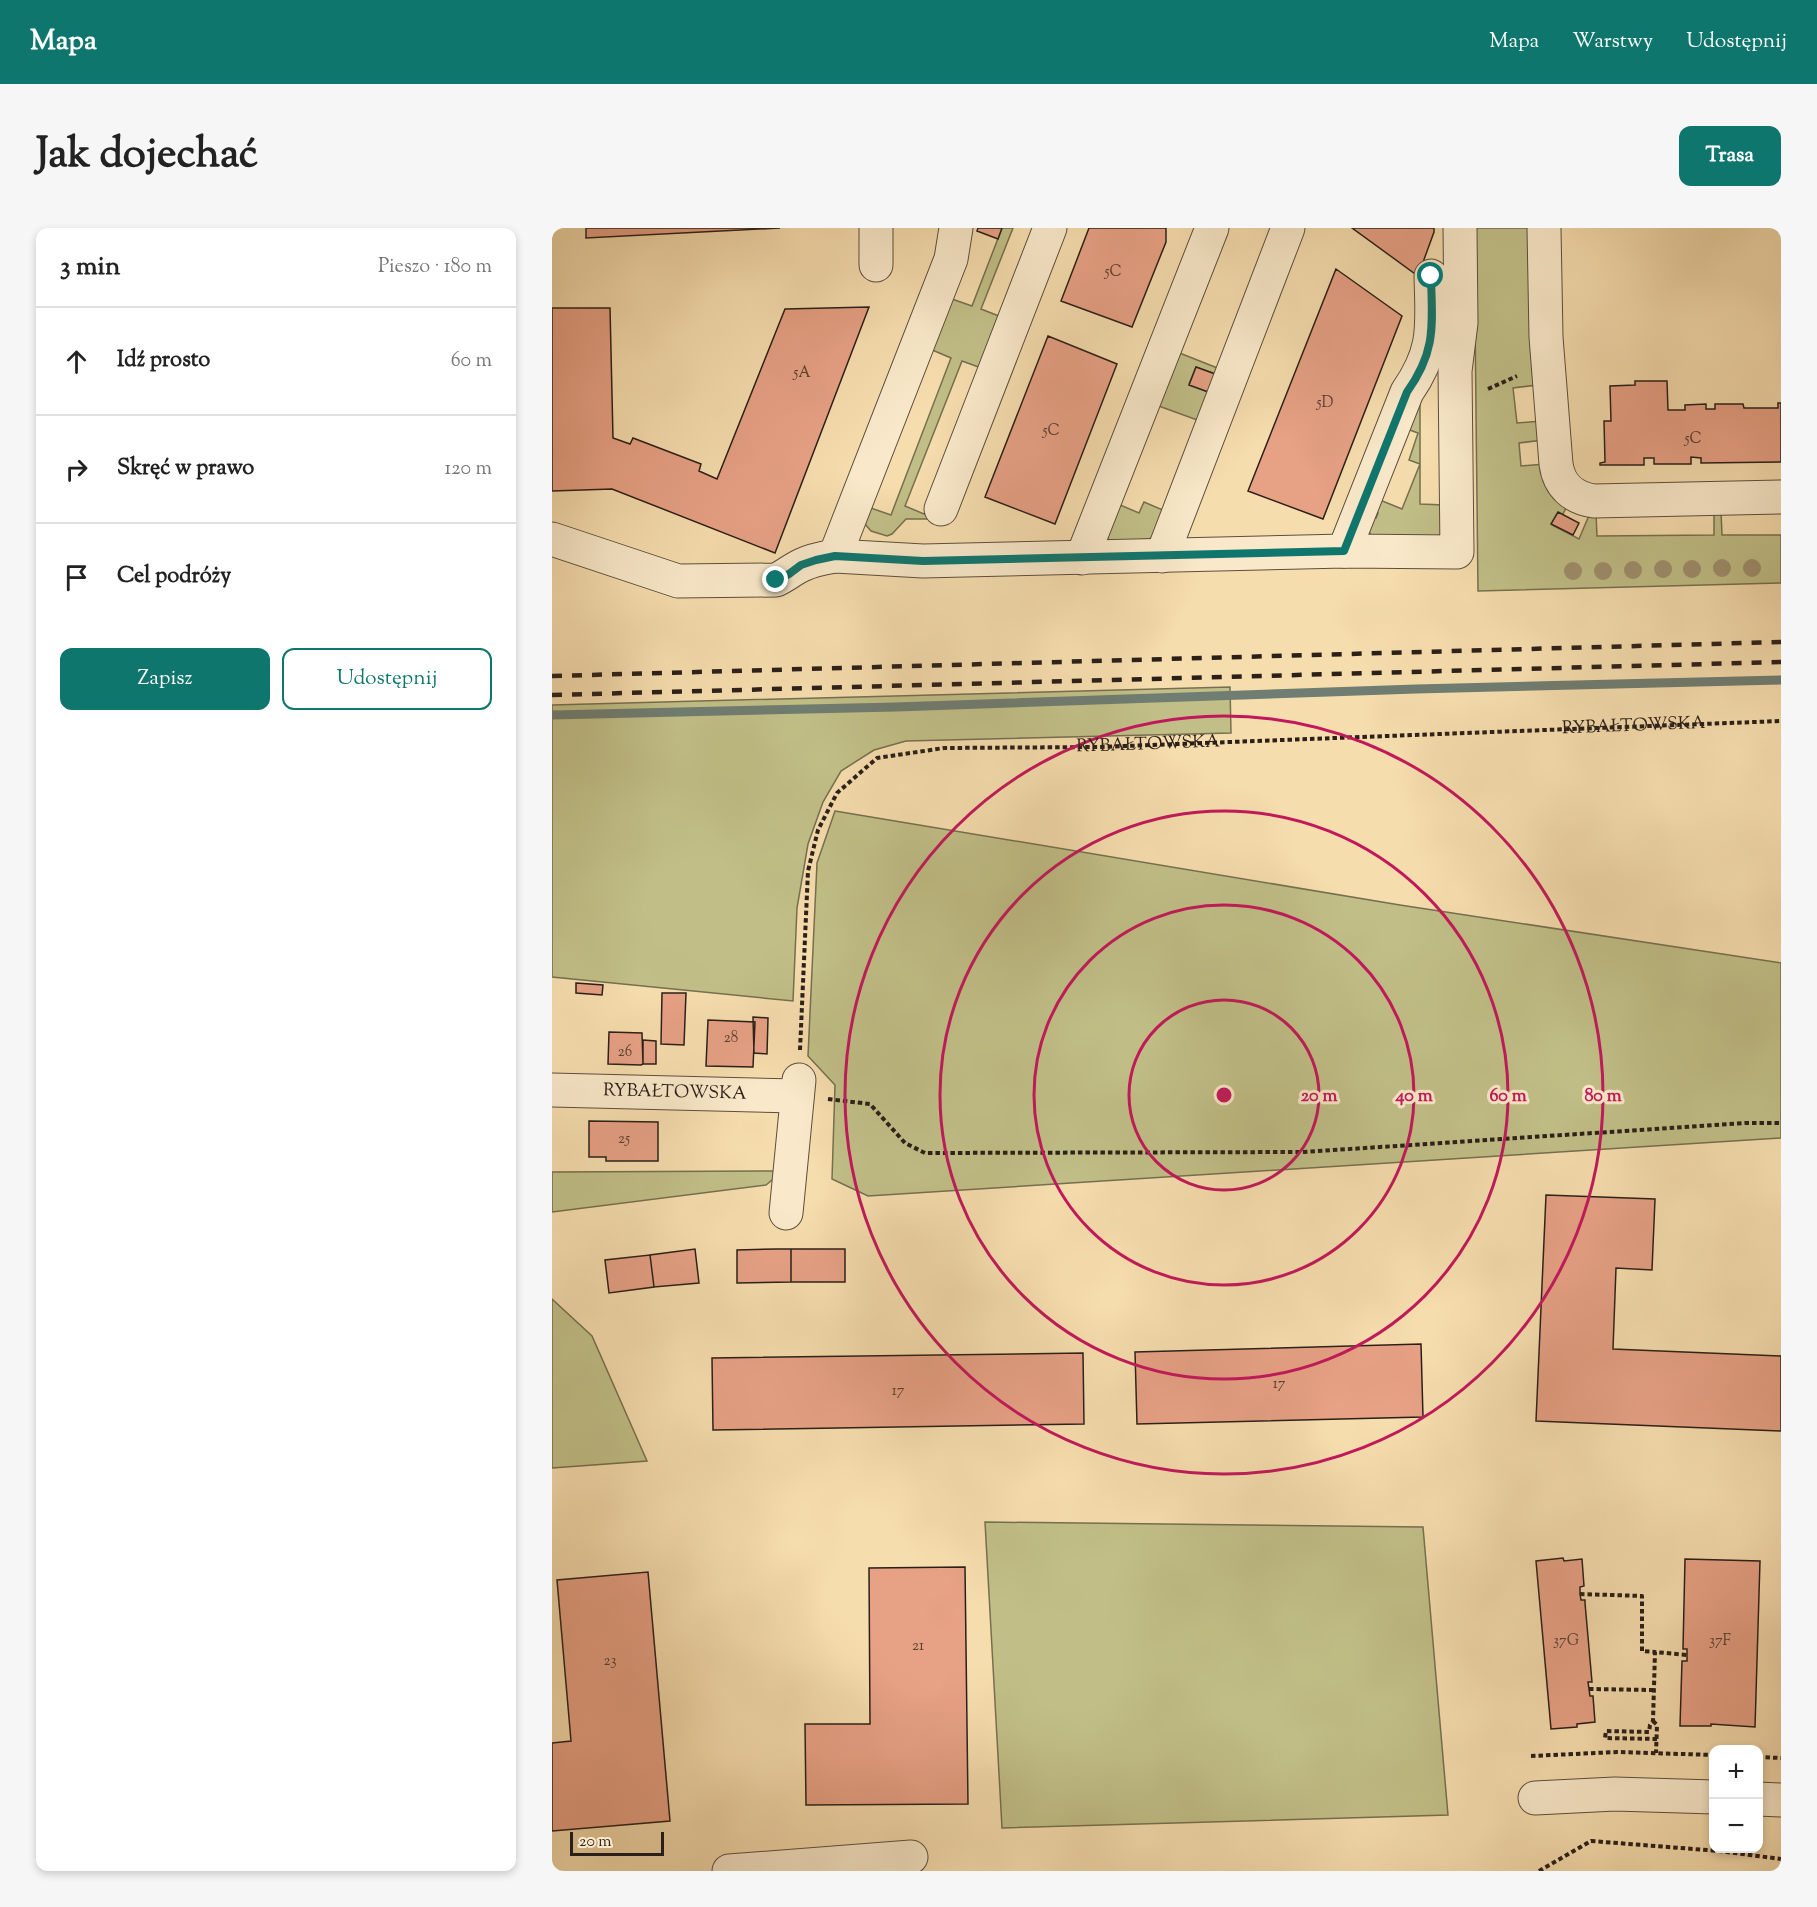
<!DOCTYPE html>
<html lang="pl">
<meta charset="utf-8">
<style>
:root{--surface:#fff;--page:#f6f6f6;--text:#222;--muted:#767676;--line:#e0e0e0;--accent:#0f766e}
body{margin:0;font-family:"Sorts Mill Goudy",serif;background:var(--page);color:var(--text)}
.controls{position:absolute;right:18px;bottom:18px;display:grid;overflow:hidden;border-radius:12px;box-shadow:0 3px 9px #0003}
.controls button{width:54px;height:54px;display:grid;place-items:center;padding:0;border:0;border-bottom:2px solid var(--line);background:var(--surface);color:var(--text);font:30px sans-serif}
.scale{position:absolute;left:18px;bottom:15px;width:94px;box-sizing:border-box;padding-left:6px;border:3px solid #2a1f19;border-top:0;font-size:16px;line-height:21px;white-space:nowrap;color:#2a1f19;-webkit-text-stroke:4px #f9e9ca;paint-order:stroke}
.stop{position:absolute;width:18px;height:18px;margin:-14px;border:4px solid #0f766e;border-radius:50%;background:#fff}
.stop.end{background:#0f766e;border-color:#fff;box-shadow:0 2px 6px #0008}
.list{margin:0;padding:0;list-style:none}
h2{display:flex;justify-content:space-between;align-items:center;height:78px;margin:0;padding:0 24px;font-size:26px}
h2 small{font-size:20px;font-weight:400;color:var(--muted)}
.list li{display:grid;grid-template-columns:39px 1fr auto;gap:18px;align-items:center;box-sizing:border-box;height:108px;padding:0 24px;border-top:2px solid var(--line)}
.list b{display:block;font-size:22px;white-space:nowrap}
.list em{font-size:20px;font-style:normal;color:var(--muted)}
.actions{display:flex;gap:12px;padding:18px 24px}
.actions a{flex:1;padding:14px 0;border:2px solid var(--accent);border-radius:12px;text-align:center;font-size:21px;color:var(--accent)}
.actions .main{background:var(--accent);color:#fff}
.icon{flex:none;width:33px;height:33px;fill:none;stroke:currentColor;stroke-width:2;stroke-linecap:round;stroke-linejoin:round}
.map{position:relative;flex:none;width:1229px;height:1643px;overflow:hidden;border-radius:12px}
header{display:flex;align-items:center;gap:36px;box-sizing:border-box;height:84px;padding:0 30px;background:var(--accent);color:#fff}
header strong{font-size:28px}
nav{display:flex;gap:33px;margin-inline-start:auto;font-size:21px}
.intro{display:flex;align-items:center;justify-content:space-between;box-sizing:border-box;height:144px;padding:0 36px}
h1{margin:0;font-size:42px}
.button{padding:15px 27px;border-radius:12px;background:var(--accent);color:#fff;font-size:21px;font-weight:700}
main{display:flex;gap:36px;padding:0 36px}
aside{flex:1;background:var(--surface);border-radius:12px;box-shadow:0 3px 9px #0003}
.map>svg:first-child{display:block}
.green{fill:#c1bf87;stroke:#766f50;stroke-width:1.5}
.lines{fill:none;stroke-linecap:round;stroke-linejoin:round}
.stream{stroke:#6f7d72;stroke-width:9}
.building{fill:#e7a185;stroke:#2a1f19;stroke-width:1.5}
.minor-casing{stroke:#5d4e3e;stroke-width:35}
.path{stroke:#2a1f19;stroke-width:4;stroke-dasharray:4.5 3;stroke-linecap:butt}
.minor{stroke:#f9e9ca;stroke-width:33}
.rail{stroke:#2a1f19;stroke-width:4.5;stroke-dasharray:10 10;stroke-linecap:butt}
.tree{fill:#9f8f6e}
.route{stroke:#0f766e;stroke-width:8}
.ring{fill:none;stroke:#c2185b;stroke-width:3}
.labels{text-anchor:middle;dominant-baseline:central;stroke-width:6;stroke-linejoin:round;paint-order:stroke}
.number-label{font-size:15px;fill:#594034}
.street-label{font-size:18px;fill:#2a1f19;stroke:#f9e9ca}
.centre{fill:#c2185b;stroke:#f9e9ca;stroke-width:3}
.ring-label{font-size:18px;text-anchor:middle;font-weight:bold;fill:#c2185b;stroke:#f9e9ca;stroke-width:6;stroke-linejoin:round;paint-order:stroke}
</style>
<header>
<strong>Mapa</strong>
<nav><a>Mapa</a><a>Warstwy</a><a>Udostępnij</a></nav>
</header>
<div class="intro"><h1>Jak dojechać</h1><a class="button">Trasa</a></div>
<main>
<aside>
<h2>3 min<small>Pieszo · 180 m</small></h2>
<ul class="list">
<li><svg class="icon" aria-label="ahead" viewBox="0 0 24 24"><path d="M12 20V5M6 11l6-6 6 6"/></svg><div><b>Idź prosto</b></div><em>60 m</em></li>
<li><svg class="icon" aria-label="right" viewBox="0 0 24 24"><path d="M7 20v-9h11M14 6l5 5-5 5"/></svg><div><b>Skręć w prawo</b></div><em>120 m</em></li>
<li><svg class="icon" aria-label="arrive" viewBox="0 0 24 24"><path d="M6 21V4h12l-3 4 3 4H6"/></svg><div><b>Cel podróży</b></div></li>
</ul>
<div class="actions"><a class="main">Zapisz</a><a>Udostępnij</a></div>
</aside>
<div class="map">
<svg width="1229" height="1643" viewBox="0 0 1229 1643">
<rect width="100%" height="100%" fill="#f6ddae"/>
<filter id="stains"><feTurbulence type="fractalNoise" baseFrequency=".00333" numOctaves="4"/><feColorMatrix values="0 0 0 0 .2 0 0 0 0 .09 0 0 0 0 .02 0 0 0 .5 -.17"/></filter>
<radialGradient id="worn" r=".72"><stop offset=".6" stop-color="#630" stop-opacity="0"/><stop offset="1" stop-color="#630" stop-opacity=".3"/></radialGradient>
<path class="green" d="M450 0H461L429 81 452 90 432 141 410 133 353 278 384 291H354L340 306 335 308 319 303 313 296 316 279 339 287 399 130 378 121 397 70 420 78Z
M922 0H979L985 157 961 160 965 195 989 193 991 212 967 215 969 238 993 236 1015 278 1011 286 1006 285 1000 297 1027 311 1038 285H1044L1045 308 1162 307V284L1169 283 1170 307H1229V355L926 363Z
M625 124 668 141 666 147 644 139 637 156 659 165 648 193 604 177Z
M868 169V276L892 277 891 303 888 308 821 310 817 304 821 289 824 290 826 285 823 284 828 272 850 281 868 236 857 232 866 205 855 201Z
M592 274 613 283 601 308 597 311 557 314 555 307 566 276 587 285Z
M678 459 679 505 354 513 322 522 289 543 271 574 256 616 245 680 241 773 0 749V477Z
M283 583 848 677 1229 735V910L316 968 280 951 283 857 256 828 265 635Z
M231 943 214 957 0 984V944Z
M0 1071 40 1108 95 1233 0 1240Z
M433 1294 871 1299 896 1587 450 1600Z"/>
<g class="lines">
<path class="stream" d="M0 487 344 479 864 461 1229 452"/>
</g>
<path class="building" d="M34 0H228L34 10Z
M426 0H450L446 11 425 3Z
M537 0H614V14L580 99 509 73Z
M800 0H882V4L866 48Z
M784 41 850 88 771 291 696 263Z
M317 79 223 325 60 261 0 263V80H58L61 210 78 216 81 210 149 236 147 243 165 251 233 81Z
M496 108 565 136 503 296 433 269Z
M644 139 666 147 659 165 637 157Z
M1083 153H1115L1116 182H1133V177L1154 176V181H1163V176H1191L1192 180H1226V175H1229V234L1149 235V230L1139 229V236H1102V230H1092V237H1048V235L1053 234 1052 193H1059L1058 158 1083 157Z
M1006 284 1027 295 1021 307 999 296Z
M24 755 51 757 50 767 24 765Z
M110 765H134L132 817 109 816Z
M201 789 216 790 215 826 202 825Z
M156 792 203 794 201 839 154 838Z
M57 804 90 805 91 836 89 837 56 836Z
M91 812 104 813V836H91Z
M37 893 106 894V933H54V929H37Z
M994 967 1103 971 1100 1042 1064 1040 1061 1121 1229 1128V1203L984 1193Z
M143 1021 147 1055 102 1059 98 1027Z
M224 1021H239V1054L185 1055V1022Z
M239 1021H293V1054H239Z
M98 1027 102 1059 57 1065 53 1032Z
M869 1116 871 1189 585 1196 583 1124Z
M531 1125 532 1196 161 1202 160 1130Z
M1011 1330 1012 1333 1030 1331 1032 1358 1028 1359V1366L1029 1372H1033V1375L1040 1454H1036L1038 1468H1041L1043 1494 1025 1496V1499L999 1501 984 1333Z
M1133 1331 1208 1333 1203 1499 1159 1496V1498H1128L1130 1433H1135V1421H1131Z
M413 1339 416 1576 254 1577 253 1496H318L317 1340Z
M96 1344 118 1593 0 1603V1515L19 1513 5 1352Z"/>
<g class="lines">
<defs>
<g id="minor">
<path d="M324 0V37"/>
<path d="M992 0 994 109 1004 236C1007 258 1021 270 1042 273L1229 269"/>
<path d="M389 281 498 0"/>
<path d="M0 311 126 353 224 352C233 348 241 341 250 337 260 332 272 330 283 328L399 31 404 0"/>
<path d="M792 323 855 164C885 121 880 97 879 48"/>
<path d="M283 328 371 333 792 323 905 324 903 143 909 95 908 0"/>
<path d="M610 328 736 0"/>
<path d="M530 330 660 0"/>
<path id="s2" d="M0 862 245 868"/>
<path d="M234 985 247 852"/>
<path d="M983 1570 1063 1566 1162 1569"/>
<path d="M1206 1571 1229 1572"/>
<path d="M177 1643 359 1629"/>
</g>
</defs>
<use href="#minor" class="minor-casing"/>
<g class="path">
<path d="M936 161 965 148"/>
<path id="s1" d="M248 822 256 643 266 602 285 565 325 530 392 520 547 519 1229 493"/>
<path d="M276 871 318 876 353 915 373 925 752 924 1194 895H1229"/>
<path d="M1028 1366 1090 1368V1423L1103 1424"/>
<path d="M1037 1461 1102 1462"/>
<path d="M1101 1493 1105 1497 1104 1525"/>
<path d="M1105 1511 1053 1510 1054 1503 1097 1504 1098 1497 1101 1493 1103 1424 1135 1427"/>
<path d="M979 1528 1065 1524 1162 1527"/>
<path d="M1206 1529 1229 1530"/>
<path d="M987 1643 1039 1613 1167 1623 1229 1631"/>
</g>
<use href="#minor" class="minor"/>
<path class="rail" d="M0 448 1229 414
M0 467 1229 434"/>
</g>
<g class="tree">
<circle cx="1170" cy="340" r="9"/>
<circle cx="1200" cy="340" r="9"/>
<circle cx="1111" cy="341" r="9"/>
<circle cx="1140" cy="341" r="9"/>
<circle cx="1081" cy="342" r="9"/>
<circle cx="1021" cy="343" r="9"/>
<circle cx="1051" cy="343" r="9"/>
</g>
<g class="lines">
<path class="route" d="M224 352 237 346 249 337 264 332 283 328 371 333 792 323 855 164C885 122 880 96 879 48"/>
</g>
<g class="ring">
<circle cx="672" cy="867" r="95"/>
<circle cx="672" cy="867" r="190"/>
<circle cx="672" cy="867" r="284"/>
<circle cx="672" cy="867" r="379"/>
</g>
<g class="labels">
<g class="number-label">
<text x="561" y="44">5C</text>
<text x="250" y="145">5A</text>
<text x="773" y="175">5D</text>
<text x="499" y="203">5C</text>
<text x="1141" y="211">5C</text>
<text x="179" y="810">28</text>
<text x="73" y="824">26</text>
<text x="72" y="911">25</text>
<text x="727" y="1156">17</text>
<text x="346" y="1163">17</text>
<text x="1014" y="1413">37G</text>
<text x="1168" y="1413">37F</text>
<text x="366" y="1418">21</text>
<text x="58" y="1433">23</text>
</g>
<g class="street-label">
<text stroke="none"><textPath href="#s1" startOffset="1074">RYBAŁTOWSKA</textPath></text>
<text stroke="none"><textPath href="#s1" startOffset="588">RYBAŁTOWSKA</textPath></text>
<text stroke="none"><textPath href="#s2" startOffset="123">RYBAŁTOWSKA</textPath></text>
</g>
</g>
<circle cx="672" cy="867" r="9" class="centre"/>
<g class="ring-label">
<text x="767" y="873">20 m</text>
<text x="862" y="873">40 m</text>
<text x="956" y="873">60 m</text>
<text x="1051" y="873">80 m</text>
</g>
<rect width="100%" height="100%" filter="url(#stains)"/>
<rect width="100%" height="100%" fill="url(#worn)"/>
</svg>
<div class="controls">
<button>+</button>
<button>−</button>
</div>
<div class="scale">20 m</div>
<div class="stop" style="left:879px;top:48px"></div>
<div class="stop end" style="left:224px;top:352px"></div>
</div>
</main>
